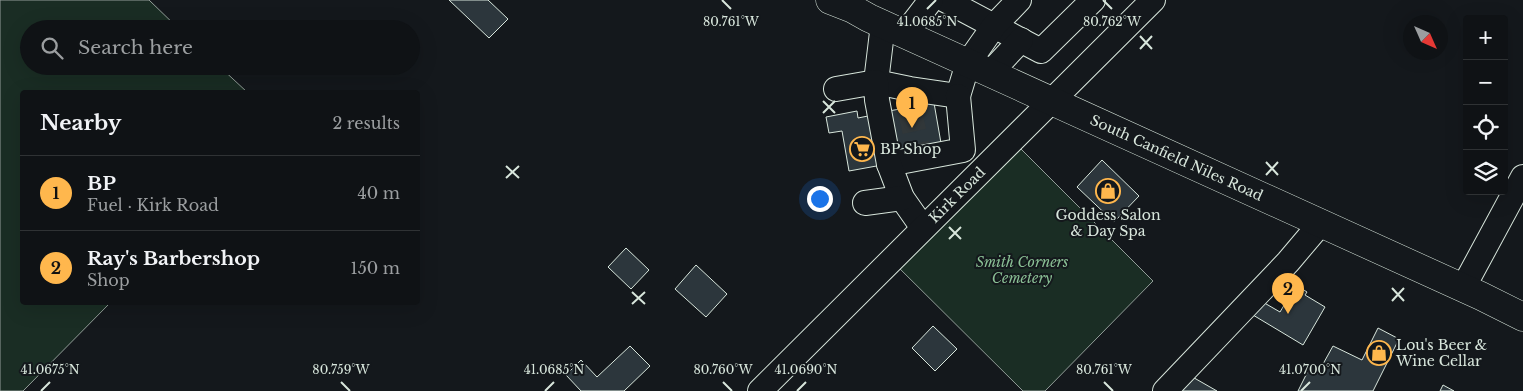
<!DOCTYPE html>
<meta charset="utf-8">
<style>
:root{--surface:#0f1215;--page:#1d2022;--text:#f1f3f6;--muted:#9b9ea0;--line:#2f3234;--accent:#ffb74d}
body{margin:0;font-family:"Libre Baskerville",serif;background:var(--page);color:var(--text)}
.controls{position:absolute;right:15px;top:15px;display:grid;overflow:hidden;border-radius:5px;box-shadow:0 5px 20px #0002}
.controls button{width:45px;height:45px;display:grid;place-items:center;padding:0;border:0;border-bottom:1px solid var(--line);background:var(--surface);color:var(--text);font:25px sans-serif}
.compass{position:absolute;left:1403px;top:15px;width:45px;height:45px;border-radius:50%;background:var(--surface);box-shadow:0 5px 20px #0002;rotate:135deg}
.you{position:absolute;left:819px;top:198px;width:18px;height:18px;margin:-12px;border:4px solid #fff;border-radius:50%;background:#1a73e8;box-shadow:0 0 0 8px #1a73e833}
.badge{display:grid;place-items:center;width:32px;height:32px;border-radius:50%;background:var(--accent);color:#111;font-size:16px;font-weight:700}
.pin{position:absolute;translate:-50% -41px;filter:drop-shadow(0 1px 2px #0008)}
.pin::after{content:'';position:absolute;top:26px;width:18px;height:15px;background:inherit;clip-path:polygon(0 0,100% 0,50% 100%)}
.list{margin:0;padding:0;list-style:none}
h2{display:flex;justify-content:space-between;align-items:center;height:65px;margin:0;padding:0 20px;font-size:21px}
h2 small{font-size:16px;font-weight:400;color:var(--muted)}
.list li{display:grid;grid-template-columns:32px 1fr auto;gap:15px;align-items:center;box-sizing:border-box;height:75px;padding:0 20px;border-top:1px solid var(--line)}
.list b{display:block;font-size:19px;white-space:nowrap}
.list p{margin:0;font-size:16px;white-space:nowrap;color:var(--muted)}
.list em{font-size:16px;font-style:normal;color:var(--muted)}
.icon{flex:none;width:28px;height:28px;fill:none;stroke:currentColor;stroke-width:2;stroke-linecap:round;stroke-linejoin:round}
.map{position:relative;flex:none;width:1523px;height:391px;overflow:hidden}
.search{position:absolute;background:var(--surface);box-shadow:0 5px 20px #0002;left:20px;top:20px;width:400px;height:55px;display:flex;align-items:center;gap:12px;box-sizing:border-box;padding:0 18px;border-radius:28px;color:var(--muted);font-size:19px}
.panel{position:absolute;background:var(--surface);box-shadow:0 5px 20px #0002;left:20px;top:90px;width:400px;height:215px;border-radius:5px}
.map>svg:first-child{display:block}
.green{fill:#1a2d24;stroke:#939e99}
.building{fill:#2c363c;stroke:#d8e6dc}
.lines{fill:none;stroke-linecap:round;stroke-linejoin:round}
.minor-tunnel{stroke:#313739;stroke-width:24;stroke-dasharray:24 12;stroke-linecap:butt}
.minor-casing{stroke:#d8e6dc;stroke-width:26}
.major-casing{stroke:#d8e6dc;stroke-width:29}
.minor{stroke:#14181c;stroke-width:24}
.major{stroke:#14181c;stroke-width:28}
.ticks{fill:none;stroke:#d8e6dc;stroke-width:2}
.labels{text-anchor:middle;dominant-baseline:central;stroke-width:4;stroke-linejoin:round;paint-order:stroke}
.poi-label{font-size:14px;fill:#d8e6dc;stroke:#14181c;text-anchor:start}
.street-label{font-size:14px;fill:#d8e6dc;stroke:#14181c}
.park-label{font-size:14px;font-style:italic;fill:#8ac095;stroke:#14181c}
.ticks-label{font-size:12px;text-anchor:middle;fill:#d8e6dc;stroke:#14181c;stroke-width:4;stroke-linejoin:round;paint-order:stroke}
</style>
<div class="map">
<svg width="1523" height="391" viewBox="0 0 1523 391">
<rect width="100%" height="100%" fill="#14181c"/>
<path class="green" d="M0 0H149L179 29H29V66H219L247 92H22V302L110 303 23 391H0Z
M1012 140 1153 281 1045 391H1023L891 260Z"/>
<path class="building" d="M449 0H488L508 19 489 38Z
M934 103 941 143 890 151 883 112Z
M857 111 858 118 873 115 882 165 849 171 842 131 829 133 826 117Z
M1102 160 1139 196 1114 222 1077 187Z
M626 248 649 270 631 289 608 267Z
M696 265 727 294 706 317 675 289Z
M1296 285 1307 292 1305 295 1325 307 1303 345 1253 315 1261 301 1280 312Z
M933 326 957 349 935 371 912 348Z
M1378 328 1399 339 1373 391H1298L1309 369 1318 373 1333 346 1362 360Z
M630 346 650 366 624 391H581L566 375 581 360 597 377Z
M1189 375 1217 391H1180Z
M1443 385 1454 391H1440Z"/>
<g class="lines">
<path class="minor-tunnel" d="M909 108 918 147"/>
<defs>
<g id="minor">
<path d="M945 0 1041 51 1093 0"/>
<path d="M883 24 876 82 910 89 958 96 968 63 994 26 1019 0"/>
<path d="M905 34 931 0"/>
<path d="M990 73 1021 40"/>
<path d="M836 89 876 82 877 100 889 164 963 150 958 96"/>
<path d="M889 164 902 198 923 228"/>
<path d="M865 203 902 198"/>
<path d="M1463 288 1523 177"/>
<path id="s1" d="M760 391 1153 0"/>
<path d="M1165 391 1288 262 1321 223"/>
</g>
<g id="major">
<path id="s2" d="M830 0 853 9 869 18 1481 296 1523 317"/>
</g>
</defs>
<use href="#minor" class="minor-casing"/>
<use href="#major" class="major-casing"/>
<use href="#minor" class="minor"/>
<use href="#major" class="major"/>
</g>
<path class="ticks" d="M722 0 731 9M1103 0 1112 9M927 9 936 0M1140 36 1152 49M1140 49 1152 36M823 101 835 113M823 113 835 101M1266 162 1278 175M506 166 519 178M1266 175 1278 162M506 178 519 166M949 227 961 239M949 239 961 227M1392 288 1404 301M632 292 645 304M1392 301 1404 288M632 304 645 292M341 382 350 391M723 382 732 391M1104 382 1113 391M41 391 50 382M545 391 554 382M797 391 806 382M1301 391 1310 382"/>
<defs>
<symbol id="supermarket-ring" viewBox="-11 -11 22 22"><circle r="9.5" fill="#14181c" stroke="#ffb74d" stroke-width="1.5"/><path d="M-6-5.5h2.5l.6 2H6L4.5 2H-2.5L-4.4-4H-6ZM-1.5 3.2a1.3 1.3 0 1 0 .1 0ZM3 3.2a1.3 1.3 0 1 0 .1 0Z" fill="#ffb74d"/></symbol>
<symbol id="shop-ring" viewBox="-11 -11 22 22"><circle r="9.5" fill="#14181c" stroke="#ffb74d" stroke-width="1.5"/><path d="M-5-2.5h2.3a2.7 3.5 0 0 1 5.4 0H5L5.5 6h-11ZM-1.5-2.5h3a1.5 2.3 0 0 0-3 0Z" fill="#ffb74d"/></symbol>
</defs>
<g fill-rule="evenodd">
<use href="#supermarket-ring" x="848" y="135" width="28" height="28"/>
<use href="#shop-ring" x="1094" y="177" width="28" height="28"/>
<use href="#shop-ring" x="1365" y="339" width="28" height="28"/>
</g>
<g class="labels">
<g class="poi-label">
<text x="880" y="149">BP Shop</text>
<text x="1108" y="215" text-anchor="middle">Goddess Salon<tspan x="1108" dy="16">&amp; Day Spa</tspan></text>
<text x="1396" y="345">Lou's Beer &amp;<tspan x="1396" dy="16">Wine Cellar</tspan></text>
</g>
<g class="street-label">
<text stroke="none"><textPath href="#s2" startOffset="381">South Canfield Niles Road</textPath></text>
<text stroke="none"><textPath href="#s1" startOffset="278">Kirk Road</textPath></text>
</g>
<g class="park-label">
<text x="1022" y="262">Smith Corners<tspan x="1022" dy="16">Cemetery</tspan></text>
</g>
</g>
<g class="ticks-label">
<text x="731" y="26">80.761°W</text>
<text x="927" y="26">41.0685°N</text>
<text x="1112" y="26">80.762°W</text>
<text x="50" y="374">41.0675°N</text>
<text x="341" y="374">80.759°W</text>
<text x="554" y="374">41.0685°N</text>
<text x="723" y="374">80.760°W</text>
<text x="806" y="374">41.0690°N</text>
<text x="1104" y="374">80.761°W</text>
<text x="1310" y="374">41.0700°N</text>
</g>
</svg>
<div class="controls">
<button>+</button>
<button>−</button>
<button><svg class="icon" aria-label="locate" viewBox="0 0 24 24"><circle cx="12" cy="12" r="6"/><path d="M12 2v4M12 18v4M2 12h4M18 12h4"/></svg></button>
<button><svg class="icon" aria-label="layers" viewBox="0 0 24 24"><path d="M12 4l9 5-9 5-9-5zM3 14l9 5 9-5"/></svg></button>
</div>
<svg class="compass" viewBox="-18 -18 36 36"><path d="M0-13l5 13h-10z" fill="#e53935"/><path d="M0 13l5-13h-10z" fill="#9b9ea0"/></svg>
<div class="you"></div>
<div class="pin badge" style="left:912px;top:128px">1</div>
<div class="pin badge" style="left:1288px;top:314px">2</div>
<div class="search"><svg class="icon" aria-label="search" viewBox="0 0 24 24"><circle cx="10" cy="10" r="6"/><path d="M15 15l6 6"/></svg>Search here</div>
<section class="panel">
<h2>Nearby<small>2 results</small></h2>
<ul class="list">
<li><span class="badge">1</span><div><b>BP</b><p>Fuel · Kirk Road</p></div><em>40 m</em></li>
<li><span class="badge">2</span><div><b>Ray's Barbershop</b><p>Shop</p></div><em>150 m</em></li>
</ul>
</section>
</div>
